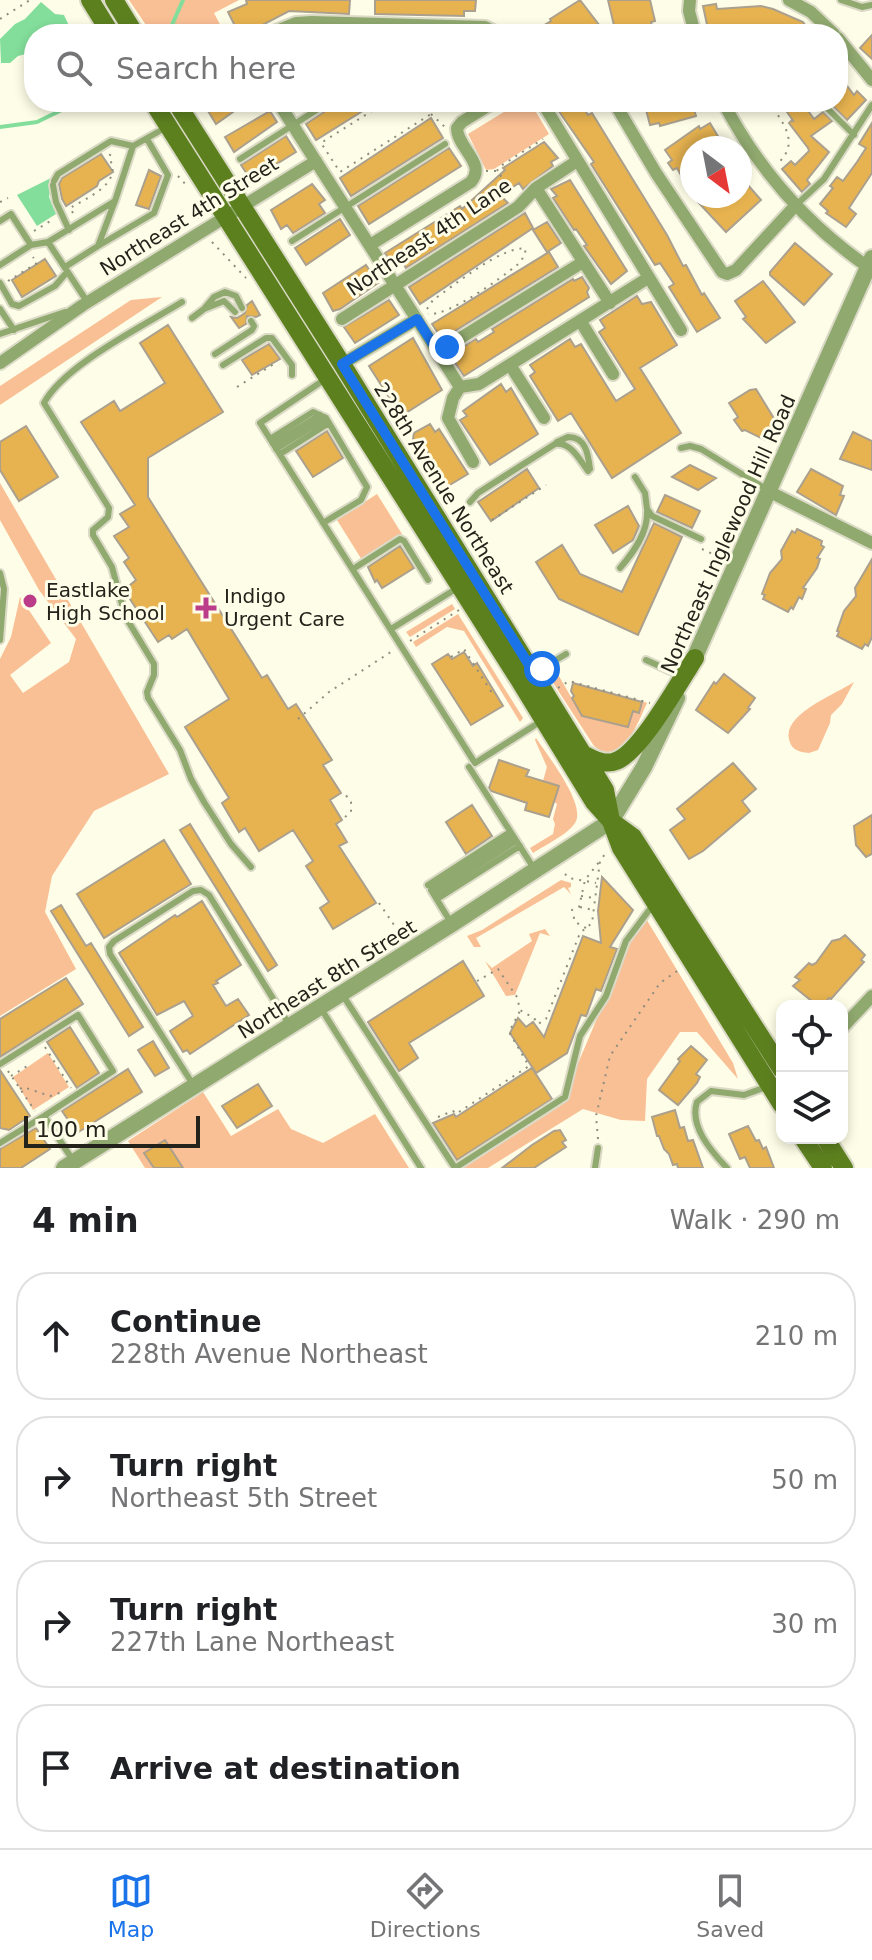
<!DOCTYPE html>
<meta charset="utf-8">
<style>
:root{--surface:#fff;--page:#f6f6f6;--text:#202124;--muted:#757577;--line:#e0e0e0;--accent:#1a73e8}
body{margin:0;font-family:"DejaVu Sans",sans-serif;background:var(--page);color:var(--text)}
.controls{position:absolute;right:24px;bottom:24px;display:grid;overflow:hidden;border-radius:16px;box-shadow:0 4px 12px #0003}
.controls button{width:72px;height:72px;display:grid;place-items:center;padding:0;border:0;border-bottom:2px solid var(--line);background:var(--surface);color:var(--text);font:40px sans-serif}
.compass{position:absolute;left:680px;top:136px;width:72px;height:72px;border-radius:50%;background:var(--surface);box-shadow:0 4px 12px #0003;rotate:148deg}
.scale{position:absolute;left:24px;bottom:20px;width:176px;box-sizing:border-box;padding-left:8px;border:4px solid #24231b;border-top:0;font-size:22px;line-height:28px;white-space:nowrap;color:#24231b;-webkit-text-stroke:6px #fefde7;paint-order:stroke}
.stop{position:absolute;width:24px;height:24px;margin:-18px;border:6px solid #1a73e8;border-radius:50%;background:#fff}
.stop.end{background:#1a73e8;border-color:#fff;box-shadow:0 2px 8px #0008}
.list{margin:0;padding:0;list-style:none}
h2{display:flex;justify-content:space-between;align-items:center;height:104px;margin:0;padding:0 32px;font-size:34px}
h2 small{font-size:26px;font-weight:400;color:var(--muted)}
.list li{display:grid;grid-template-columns:52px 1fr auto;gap:24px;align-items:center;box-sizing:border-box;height:128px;margin:0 16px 16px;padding:0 16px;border:2px solid var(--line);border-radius:32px}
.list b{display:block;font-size:30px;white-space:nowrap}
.list p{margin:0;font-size:26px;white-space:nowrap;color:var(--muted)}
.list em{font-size:26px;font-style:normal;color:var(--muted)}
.icon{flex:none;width:44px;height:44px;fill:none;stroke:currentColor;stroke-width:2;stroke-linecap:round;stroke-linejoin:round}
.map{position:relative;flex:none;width:872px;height:1168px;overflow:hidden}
.search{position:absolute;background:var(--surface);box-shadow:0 4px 12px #0003;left:24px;right:24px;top:24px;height:88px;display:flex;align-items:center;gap:20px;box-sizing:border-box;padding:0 28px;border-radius:32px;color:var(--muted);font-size:30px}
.sheet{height:680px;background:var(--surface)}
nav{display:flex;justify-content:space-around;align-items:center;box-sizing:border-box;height:112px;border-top:2px solid var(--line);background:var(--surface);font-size:22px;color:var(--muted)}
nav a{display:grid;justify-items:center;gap:4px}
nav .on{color:var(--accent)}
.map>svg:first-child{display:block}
.green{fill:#f9bf95}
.water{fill:#83de9b}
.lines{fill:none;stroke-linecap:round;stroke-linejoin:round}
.stream{stroke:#83de9b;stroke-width:4}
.building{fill:#e7b350;stroke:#aba08e;stroke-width:2}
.service-casing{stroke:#dbdac6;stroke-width:10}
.minor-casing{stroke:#dbdac6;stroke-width:16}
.tertiary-casing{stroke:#dbdac6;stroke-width:20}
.secondary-casing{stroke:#dbdac6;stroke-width:22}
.path{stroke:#8e8d7e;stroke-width:2;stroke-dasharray:2 6;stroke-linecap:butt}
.service{stroke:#90a96f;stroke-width:6}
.minor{stroke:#90a96f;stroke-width:12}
.tertiary{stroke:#90a96f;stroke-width:16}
.secondary{stroke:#5d801f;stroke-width:18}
.route{stroke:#1a73e8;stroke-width:10}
.poi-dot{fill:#bb3d8a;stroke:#fefde7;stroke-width:3}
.labels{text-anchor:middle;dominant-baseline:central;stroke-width:6;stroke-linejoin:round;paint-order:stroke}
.street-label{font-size:20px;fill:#24231b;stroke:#fefde7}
.poi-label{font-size:20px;fill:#24231b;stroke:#fefde7;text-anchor:start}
</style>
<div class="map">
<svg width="872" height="1168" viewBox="0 0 872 1168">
<rect width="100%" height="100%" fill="#fefde7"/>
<path class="green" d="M129 0H239L214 13 225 34H152Z
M520 102H530L549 134 494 169 486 170 468 134Z
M162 297 0 405V386L131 300Z
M0 483 169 774 94 811 52 876 45 912 76 969 0 1016V659L11 637 20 597 51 643 10 675 23 693 69 662 76 639 39 590 0 520Z
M377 494 402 534 362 560 337 520Z
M452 604 455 609 410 637 406 632Z
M458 614 523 718 520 722 464 631 447 627 416 647 413 642Z
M556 671 582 716 628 727 633 711 639 713 642 701 647 703C638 722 622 769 594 746L548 675Z
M854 682 842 704 831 715 830 723 818 750 809 753C799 752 791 750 789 739 783 714 836 694 854 682Z
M536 738C547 755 587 805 575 823 567 835 545 845 533 853L530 848 553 834 555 824 553 819 557 804 554 802 559 787 543 781 547 767 535 740Z
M561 880 571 883V887L568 888 571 894 564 887 476 938 481 947H474L467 936 482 930Z
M642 912 733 1063 738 1079 697 1032H680L647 1079 645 1121 621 1120 583 1109 488 1168H463L560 1106Z
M545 929 550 936 540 933 515 995 506 996 485 961 492 968 532 941 529 934Z
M48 1053 69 1087 33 1110 13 1077Z
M203 1092 231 1136 278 1109 291 1129 323 1143 375 1114 409 1168H145L128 1141Z"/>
<path class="water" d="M41 2 55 14 64 15 70 28 56 34H34V52L18 56 10 63H1L0 39 15 24 25 19Z
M53 177 49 197 56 214 37 226 17 195Z"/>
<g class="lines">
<path class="stream" d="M168 34 183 0
M0 127 37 122 78 102"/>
</g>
<path class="building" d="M246 0H350L349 14 289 11 245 34H239L228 12 247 4Z
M375 0H476L475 11H464V16L375 14Z
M580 0 606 34H529L551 21 550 19Z
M608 0H650L655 21 651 22 653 29 633 34H616Z
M716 4 717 9 761 6 773 9 803 22 811 34H777L757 30 709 34 703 6Z
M872 35V59L860 48Z
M838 74 854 95 857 91 866 100 847 120 832 105 838 102Z
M211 102H247L216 124 205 106Z
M339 102H377L316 140 306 124Z
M564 102H580L588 115 592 113 667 235 683 266 686 265 702 295 704 293 720 318 697 332 669 287 674 284 660 263 655 265 591 164 594 162 556 107Z
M644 102H692L696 116 660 126 659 123 650 125Z
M780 102H802L814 119 823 112 832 121 811 136 829 152 807 180 810 184 802 192 782 169 791 161 795 165 809 151 808 148 789 123 792 120 794 122Z
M270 111 277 122 234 152 225 137Z
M431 118 443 138 351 196 340 178Z
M710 123 725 148H692V174L683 179 677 168 673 170 668 163 672 160 665 150 699 126 700 129Z
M872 123V173L849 208 856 214 846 227 826 213 828 211 820 204 833 188 830 186 837 177 843 181 857 162 866 148 859 144Z
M286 136 296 152 251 180 241 165Z
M544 142 558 158 551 162 553 166 523 189 519 183 510 189 502 197 508 203 406 268 403 263 395 269 385 253 460 206 462 209 505 170 503 168Z
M449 148 461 166 369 224 358 206Z
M101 154 113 172 99 181 97 186 66 206 62 199 59 184 62 178Z
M149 170 161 176 149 209 136 205Z
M740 176 761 200 726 232 698 202 704 196H740Z
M570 180 627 271 611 284 584 246 587 245 576 229 574 230 553 198 557 196 551 189Z
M312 184 325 200 319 204 325 213 293 233 287 225 281 229 271 210Z
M525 213 533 228 420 304 409 287Z
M340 219 350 235 306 265 295 248Z
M547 222 561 243 547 252 533 230Z
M795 243 832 274 804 305 770 275V272Z
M549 252 558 267 442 339 432 324Z
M45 259 56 276 22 297 12 280Z
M366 265 378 283 340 309 333 311 323 293Z
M582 277 589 288 587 292 589 297 464 376 454 361 462 356 458 350 476 339 478 342 494 332 492 329 573 279 574 281Z
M763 281 795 322 766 343 743 319 746 317 735 301Z
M637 296 642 304 651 302 677 345 640 368 681 433 612 478 571 413 558 421 530 376 535 372 530 365 570 339 575 347 581 344 616 401 635 389 599 332 605 328 600 320Z
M389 300 399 315 355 343 344 327Z
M252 301 260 315 256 317 247 316 246 324 239 328 231 317 237 318 245 313 247 305Z
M168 325 223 412 148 458V497L262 678 267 675 288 709 296 704 332 760 323 765 341 793 330 800 342 820 336 824 347 842 339 846 376 903 333 929 320 908 329 902 306 866 313 861 293 830 259 851 245 828 239 832 222 803 229 798 185 727 229 699 187 629 172 639 169 635 158 642 124 590 136 580 124 562 129 558 114 536 129 527 120 514 135 505 81 422 114 401 120 411 165 383 140 343Z
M413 338 442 390 401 416 369 366Z
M269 344 280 359 252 375 242 360Z
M501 384 506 392 511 388 538 434 490 465 460 420 467 416 463 411Z
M756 389 775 420 765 440 745 430 742 431 734 420 738 417 729 403 750 390Z
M430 424 435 432 439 429 468 474 448 486 435 471 430 463 431 458 423 444 418 448 413 439 414 433Z
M26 426 58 477 19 501 0 470V442Z
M327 431 343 458 313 477 296 451Z
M853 432 872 441V470L840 459Z
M690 465 716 478 698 490 672 477Z
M527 469 539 488 491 521 478 502Z
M811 469 843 486 840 495 844 496 836 515 797 492Z
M665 495 700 511 692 528 657 512Z
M628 506 639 526 633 540 613 553 595 525Z
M654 523 682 537 638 635 559 599 536 562 562 545 580 574 622 592Z
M797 529 822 541 821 545 824 547 817 558 820 559 817 568 803 588 806 589 802 599 799 597 793 609 791 607 788 612 763 599 765 595 762 594 770 573 782 559 781 551 792 531 795 533Z
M400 546 414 568 382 588 377 580 375 582 368 567Z
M872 559V637L868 646 865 644 862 649 837 636 839 632 837 631 844 611 856 596 855 588Z
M464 652 473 666 477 663 503 706 471 725 432 664 448 654 452 659Z
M724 674 755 698 748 708 750 709 728 733 696 710 714 682 716 684Z
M573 683 642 702 639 713 633 711 628 727 582 716 572 698 574 696 571 691Z
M499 760 529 770 526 776 559 786 549 817 525 810 527 803 491 791 489 788Z
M733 763 756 789 742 801 750 811 703 851 689 859 670 830 685 819 677 809Z
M472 805 492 836 466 854 446 822Z
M872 815V854L866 857 856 845 854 826Z
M190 824 277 965 268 971 180 830Z
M164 840 191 884 104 938 77 894Z
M602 877 633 910 610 947 617 949 601 991 596 989 587 1014 586 1016 581 1015 567 1053 536 1073 510 1033 518 1018 526 1027 533 1022 544 1037 583 936 601 943 598 911Z
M202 901 241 965 216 981 218 983 213 985 226 1006 238 999 249 1015 190 1054 187 1050 183 1052 170 1031 193 1016 184 1001 157 1015 119 953 175 915 177 917Z
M61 905 86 946 91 943 143 1027 129 1036 51 911Z
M845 935 865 955 861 960 864 962 831 999 829 998 824 1004 822 1001 818 1006 793 986 800 980 795 977 809 963 812 965 816 963 832 941 840 939Z
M463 961 484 996 409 1043 418 1058 399 1071 368 1022Z
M66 978 83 1004 0 1057V1019Z
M70 1027 99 1073 77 1088 47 1042Z
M153 1041 169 1068 155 1076 138 1050Z
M691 1046 707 1060 696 1074 700 1077 697 1083 678 1105 659 1090 680 1061 678 1059Z
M532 1068 552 1099 457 1160 433 1123 454 1114 456 1117Z
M128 1069 142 1092 77 1133 62 1111Z
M0 1070 30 1116 9 1130 0 1128Z
M258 1084 272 1106 237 1128 222 1106Z
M675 1110 680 1128 684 1127 688 1141 693 1140 703 1168H678L677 1164 673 1165 669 1154 664 1149 659 1136H657L652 1117Z
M748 1126 756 1141 759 1140 763 1149 766 1147 774 1168H750L745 1157 740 1159 729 1134Z
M36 1128 50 1149 21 1168H0V1149Z
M560 1130 566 1140 562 1142 566 1147 540 1164 534 1168H502L532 1145 554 1131Z
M165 1140 183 1168H154L144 1153Z"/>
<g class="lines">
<defs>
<path id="service" d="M841 0 862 7 872 5
M821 102 854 135
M240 159 329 102
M54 181 58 174 111 141 133 146
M53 185 56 202 69 230
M795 206 824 179 872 105
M0 221 11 214 31 245
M292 241 445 144
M98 246 154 213 168 175 147 139
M0 265 31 245 48 242
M65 267 98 246 115 201
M0 283 12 304 19 306 55 286 67 272
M182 302C145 325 64 365 44 403L109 508 108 517 93 530V535L112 567 125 616 154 664V675L147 692 148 698 180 750 191 779 204 802 231 844 251 867
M88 303 48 242 115 201 133 146 165 128
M0 309 14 330
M204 309 214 297 225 292 236 296 242 308
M192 318 204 309 224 301 235 312
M0 334 65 312
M215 354 252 330 254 326 251 321
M223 365 266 338H272L292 365V375
M324 380 260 423 475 763 543 720
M270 439 313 412 326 418 367 487 361 500 323 523
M557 442 568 437C586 437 588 454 590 469
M273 444 320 415
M681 448 690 446 701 449 766 489
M276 449 326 418
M280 454 329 423
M635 477 645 493 647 509 652 516 701 539
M470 502 478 493 555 444C571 442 579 459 588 471
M620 568C633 553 648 533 647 512
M353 569 400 539 404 541 428 580
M0 573 4 589 0 640
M391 629 459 587
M646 660 679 675
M534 673 566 654
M469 767 535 870
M428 885 510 832
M434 894 516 841
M437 899 520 846
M450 921 431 890 513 837
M342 994 455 1168 565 1097 580 1036 606 996 626 941 653 905
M320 1007 421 1168
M0 1064 78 1015 113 1071 44 1116
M194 1086 110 954 109 947 114 941 193 891 201 890 209 895 290 1026
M0 1143 44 1116 74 1162
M595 1168 598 1148
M727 1168C711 1151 689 1126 697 1102L711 1091 744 1095 766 1087"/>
<path id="minor" d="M690 0 689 11 695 34
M789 0 811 12 834 34
M269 34 296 23 312 22 485 27 499 34
M838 38 872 80
M278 102 460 387 453 398 448 418 473 462
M542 102 681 330
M614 102 656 173 722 272 727 274 736 270 795 206
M723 102C758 169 806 224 868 267
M536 188 610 303
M370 245 471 182C487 163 457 148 457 128L462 122 494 102
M342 319 518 207 536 188 577 161
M581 322 613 374
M438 352 583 262
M0 363 83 305 316 161
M342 364 417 319
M510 365 544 418
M460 387 479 384 648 278
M770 492 872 543
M842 1028 872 996"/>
<path id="tertiary" d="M689 670 872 258
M64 1168 452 924 611 821 644 767 677 698"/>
<path id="secondary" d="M90 0 111 34
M114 0 135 34
M153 102 518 678 594 802 611 821 633 837 782 1070
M176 102 342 364 605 790 611 821 621 848 782 1105
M581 753C591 758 604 766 616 761 641 752 679 682 695 658
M803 1138 823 1168
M825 1138 844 1168"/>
</defs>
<use href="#service" class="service-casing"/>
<use href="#minor" class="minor-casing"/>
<use href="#tertiary" class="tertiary-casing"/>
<use href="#secondary" class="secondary-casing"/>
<path class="path" d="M0 19 30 0
M386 102 321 143 340 172 431 114 423 102
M769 102C783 123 801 143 777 164
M431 114 446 128
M486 171H497L513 192
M497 171 499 167 543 139
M178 176 187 186
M0 202 8 198
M197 203 194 209 199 218
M73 213 70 208C87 198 124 183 109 158L111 152
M34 231 52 220
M212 242 246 278
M8 281 37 263 33 257
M427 309 433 300C452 287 504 244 526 249 524 256 522 261 517 265 500 279 449 316 428 314
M237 387 277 362
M492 520 546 485
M702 549 719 557
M410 641 459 610
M451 657 464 649 492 693
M558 688 569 681 650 703
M298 719 329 692 394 650
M345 817 351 812V802L345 794
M565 874 569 878 596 883
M581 896 594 898
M379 903 403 938
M580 907 593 910
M586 928 575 922 572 910 579 907 585 880 599 862
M477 981 498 969 517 997 520 1010 534 1018 538 1024 546 1019 580 933 592 923 600 861 605 854
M45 1047 71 1088
M8 1071 35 1111
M11 1076 29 1065
M20 1089 23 1087 50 1096 63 1092
M438 1117 453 1111 456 1114 529 1066 509 1032 520 1011
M598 1139 596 1116 610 1056 660 983 680 969"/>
<use href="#service" class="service"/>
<use href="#minor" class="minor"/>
<use href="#tertiary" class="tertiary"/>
<use href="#secondary" class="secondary"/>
</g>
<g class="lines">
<path class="route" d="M447 347 438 352 417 319 342 364 534 673 542 669"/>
</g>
<g class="poi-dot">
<circle cx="30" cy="601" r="8"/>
<path d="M202 596h8v8h8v8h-8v8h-8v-8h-8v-8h8z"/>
</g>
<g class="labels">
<g class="street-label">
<text transform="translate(189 216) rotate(-32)">Northeast 4th Street</text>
<text transform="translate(429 237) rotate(-34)">Northeast 4th Lane</text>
<text transform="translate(444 488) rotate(58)">228th Avenue Northeast</text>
<text transform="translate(728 534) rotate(-66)">Northeast Inglewood Hill Road</text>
<text transform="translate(327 979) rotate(-32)">Northeast 8th Street</text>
</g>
<g class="poi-label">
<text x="46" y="590">Eastlake<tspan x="46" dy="23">High School</tspan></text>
<text x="224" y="596">Indigo<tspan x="224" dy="23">Urgent Care</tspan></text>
</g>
</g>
</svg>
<div class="controls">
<button><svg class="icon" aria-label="locate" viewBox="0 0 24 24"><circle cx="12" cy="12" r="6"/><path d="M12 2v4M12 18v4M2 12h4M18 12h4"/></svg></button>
<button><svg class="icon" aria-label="layers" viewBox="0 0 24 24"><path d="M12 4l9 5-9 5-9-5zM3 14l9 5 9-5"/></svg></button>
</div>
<svg class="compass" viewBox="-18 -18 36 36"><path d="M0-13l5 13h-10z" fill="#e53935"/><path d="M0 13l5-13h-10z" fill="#757577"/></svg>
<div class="scale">100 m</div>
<div class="stop" style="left:542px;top:669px"></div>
<div class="stop end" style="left:447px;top:347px"></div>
<div class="search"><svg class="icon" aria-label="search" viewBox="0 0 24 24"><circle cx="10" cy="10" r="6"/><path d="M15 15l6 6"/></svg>Search here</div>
</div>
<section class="sheet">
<h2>4 min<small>Walk · 290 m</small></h2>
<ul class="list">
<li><svg class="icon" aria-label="ahead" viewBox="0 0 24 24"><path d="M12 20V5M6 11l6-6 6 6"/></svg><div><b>Continue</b><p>228th Avenue Northeast</p></div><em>210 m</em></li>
<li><svg class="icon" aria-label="right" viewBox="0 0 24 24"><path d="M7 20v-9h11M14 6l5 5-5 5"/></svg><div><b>Turn right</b><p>Northeast 5th Street</p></div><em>50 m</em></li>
<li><svg class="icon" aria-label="right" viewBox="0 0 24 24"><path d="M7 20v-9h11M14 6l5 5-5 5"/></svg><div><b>Turn right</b><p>227th Lane Northeast</p></div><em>30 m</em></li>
<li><svg class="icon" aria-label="arrive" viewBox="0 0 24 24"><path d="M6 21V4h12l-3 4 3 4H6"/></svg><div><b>Arrive at destination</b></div></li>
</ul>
</section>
<nav>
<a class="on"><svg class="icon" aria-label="map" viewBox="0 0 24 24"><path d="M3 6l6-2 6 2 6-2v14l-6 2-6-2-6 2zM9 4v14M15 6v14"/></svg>Map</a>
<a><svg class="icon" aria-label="directions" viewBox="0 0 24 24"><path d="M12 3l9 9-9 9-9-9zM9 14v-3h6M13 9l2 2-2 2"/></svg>Directions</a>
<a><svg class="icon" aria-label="saved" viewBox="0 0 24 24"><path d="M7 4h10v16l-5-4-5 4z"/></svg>Saved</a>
</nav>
